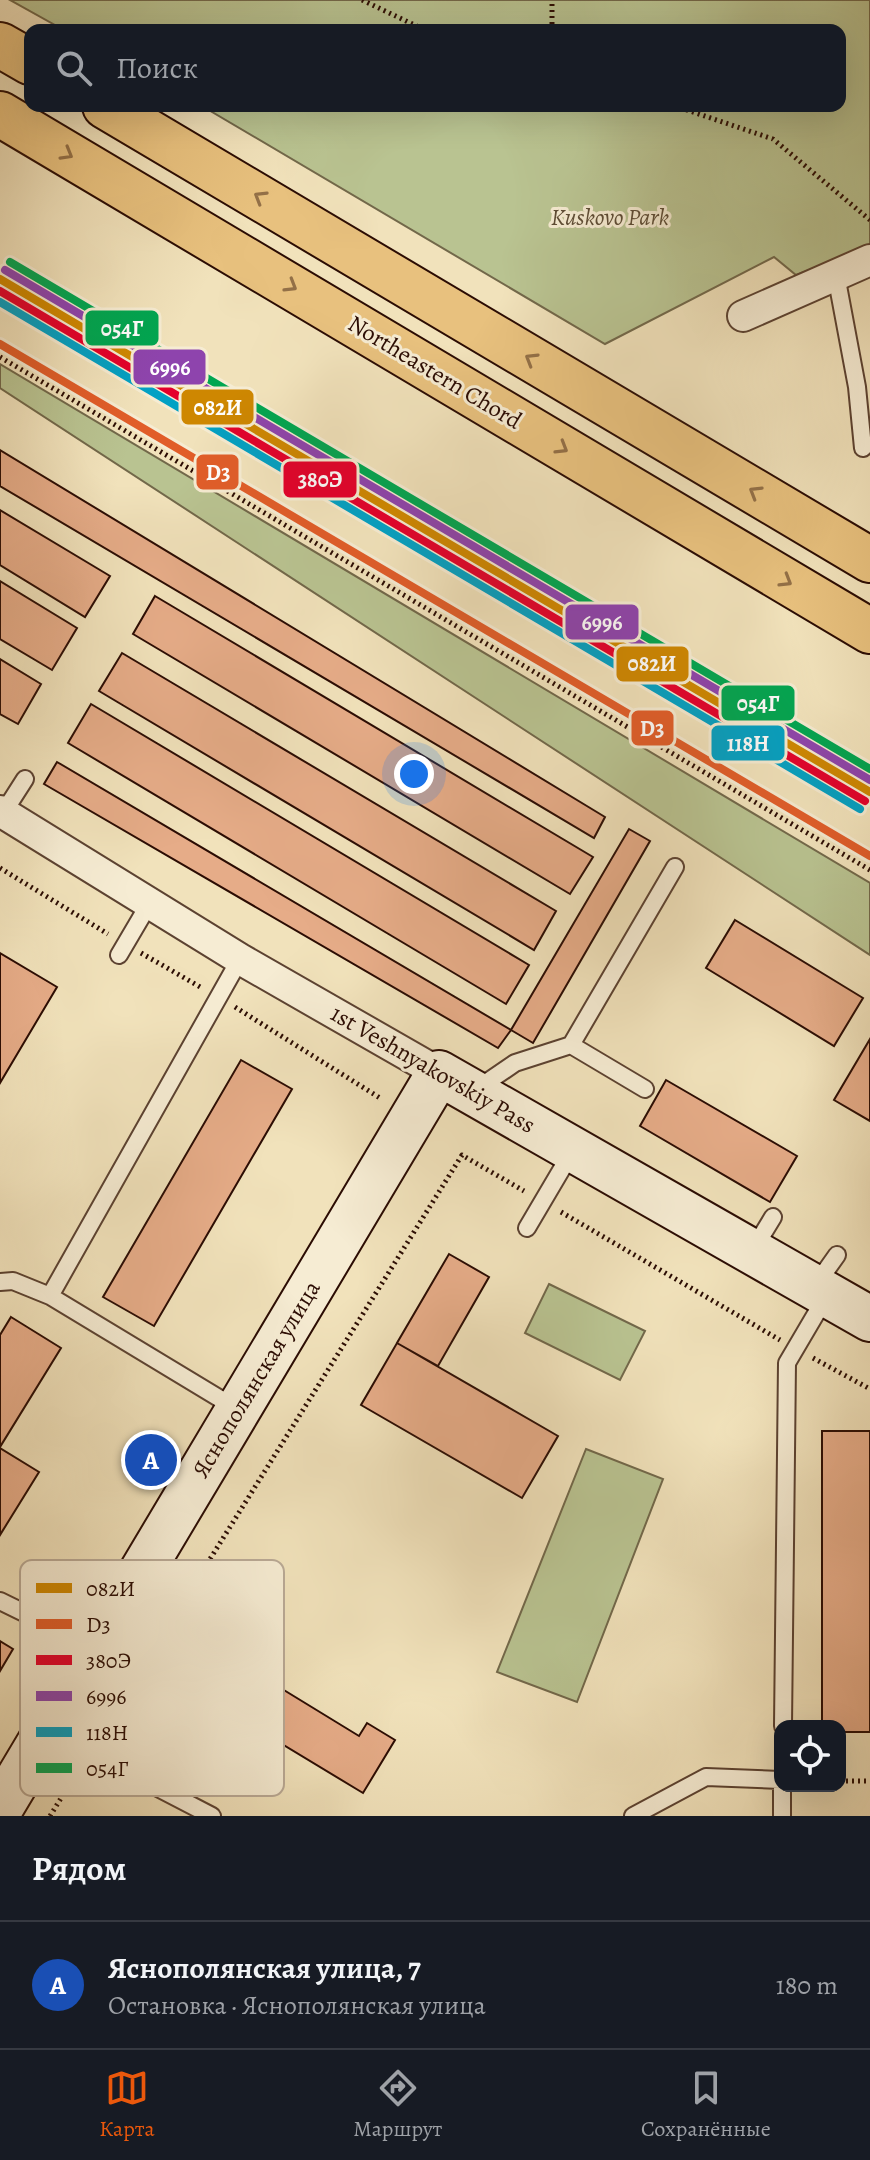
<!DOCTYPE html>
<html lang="ru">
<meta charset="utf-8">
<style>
:root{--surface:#171b24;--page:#20242c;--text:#f1f3f6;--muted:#9ea1a6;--line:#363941;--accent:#ea580c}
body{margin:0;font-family:Alegreya,serif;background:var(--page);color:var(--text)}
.controls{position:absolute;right:24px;bottom:24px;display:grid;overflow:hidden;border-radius:16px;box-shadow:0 8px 32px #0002}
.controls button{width:72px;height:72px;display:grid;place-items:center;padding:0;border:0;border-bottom:2px solid var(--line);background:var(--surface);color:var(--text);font:40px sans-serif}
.you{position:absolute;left:414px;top:774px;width:28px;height:28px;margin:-20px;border:6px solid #fff;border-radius:50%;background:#1a73e8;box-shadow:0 0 0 12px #1a73e833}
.badge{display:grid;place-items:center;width:52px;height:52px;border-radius:50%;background:var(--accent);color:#fff;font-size:26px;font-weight:700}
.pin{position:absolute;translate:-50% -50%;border:4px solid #fff;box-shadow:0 2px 8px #0006}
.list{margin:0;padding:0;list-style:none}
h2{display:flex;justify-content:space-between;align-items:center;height:104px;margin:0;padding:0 32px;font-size:34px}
h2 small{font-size:26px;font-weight:400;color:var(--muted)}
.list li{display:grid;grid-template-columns:52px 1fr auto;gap:24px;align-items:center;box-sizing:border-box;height:128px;padding:0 32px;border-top:2px solid var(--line)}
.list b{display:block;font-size:30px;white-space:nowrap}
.list p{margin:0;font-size:26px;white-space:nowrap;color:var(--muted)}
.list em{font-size:26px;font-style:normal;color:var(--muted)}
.icon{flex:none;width:44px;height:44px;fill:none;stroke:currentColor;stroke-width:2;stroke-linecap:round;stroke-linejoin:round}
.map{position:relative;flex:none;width:870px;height:1816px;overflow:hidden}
.search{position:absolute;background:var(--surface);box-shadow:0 8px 32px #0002;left:24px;right:24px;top:24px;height:88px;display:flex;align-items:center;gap:20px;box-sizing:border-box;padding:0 28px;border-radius:16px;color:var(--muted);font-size:30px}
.sheet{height:232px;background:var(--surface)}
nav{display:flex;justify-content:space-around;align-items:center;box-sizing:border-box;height:112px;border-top:2px solid var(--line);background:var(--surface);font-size:22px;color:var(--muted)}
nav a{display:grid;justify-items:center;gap:4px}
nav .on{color:var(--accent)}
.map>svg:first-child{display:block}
.green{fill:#b9c391;stroke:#72684a;stroke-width:2}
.building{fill:#e6ac88;stroke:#2b0c03;stroke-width:2}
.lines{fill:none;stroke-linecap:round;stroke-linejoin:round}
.lane-casing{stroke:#5c4231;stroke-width:20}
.street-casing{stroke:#5c4231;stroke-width:34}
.secondary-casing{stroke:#2b0c03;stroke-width:48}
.primary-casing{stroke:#2b0c03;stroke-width:48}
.path{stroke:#2b0c03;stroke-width:5;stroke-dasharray:2 4;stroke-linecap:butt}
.lane{stroke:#f6ecd3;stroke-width:16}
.street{stroke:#f6ecd3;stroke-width:30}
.secondary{stroke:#f6ecd3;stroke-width:44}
.primary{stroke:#e8c17e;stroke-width:44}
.rail-1-casing{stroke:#f6ecd3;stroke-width:14}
.rail-2-casing{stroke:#f6ecd3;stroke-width:14}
.rail-3-casing{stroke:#f6ecd3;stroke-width:14}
.rail-4-casing{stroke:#f6ecd3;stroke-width:14}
.rail-5-casing{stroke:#f6ecd3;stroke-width:14}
.rail-6-casing{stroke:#f6ecd3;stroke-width:14}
.rail-1{stroke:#ce8701;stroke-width:8}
.rail-2{stroke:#e15d29;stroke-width:8}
.rail-3{stroke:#e4002b;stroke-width:8}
.rail-4{stroke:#8e44ad;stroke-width:8}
.rail-5{stroke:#02a1c4;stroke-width:8}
.rail-6{stroke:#00a651;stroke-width:8}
.oneway{stroke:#937047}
.labels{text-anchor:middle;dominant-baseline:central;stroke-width:6;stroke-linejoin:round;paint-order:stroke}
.park-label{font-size:24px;font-style:italic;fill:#5d4c35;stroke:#f6ecd3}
.street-label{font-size:24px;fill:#2b0c03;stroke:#f6ecd3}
.key{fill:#f6ecd3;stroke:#b9a995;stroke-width:2}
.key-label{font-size:22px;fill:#2b0c03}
.line-badge{stroke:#f6ecd3;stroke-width:3}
.badge-label{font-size:22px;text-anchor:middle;font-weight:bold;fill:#fff}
</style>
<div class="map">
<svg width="870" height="1816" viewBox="0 0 870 1816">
<rect width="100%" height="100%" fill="#f1e2bb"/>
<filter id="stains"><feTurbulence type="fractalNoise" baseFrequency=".0025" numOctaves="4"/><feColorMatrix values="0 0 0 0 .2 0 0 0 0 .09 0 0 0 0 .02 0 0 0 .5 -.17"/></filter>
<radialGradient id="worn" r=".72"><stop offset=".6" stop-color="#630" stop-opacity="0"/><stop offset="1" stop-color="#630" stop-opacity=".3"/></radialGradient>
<path class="green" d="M10 0H870V247L796 275 774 257 605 344 202 106H840V30H64Z
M0 364 870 883V955L0 388Z
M549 1284 645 1331 620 1380 525 1333Z
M586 1449 663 1479 577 1702 497 1672Z"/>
<path class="building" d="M0 450 605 817 594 838 0 486Z
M0 510 110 576 85 617 0 565Z
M0 581 77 628 52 670 0 639Z
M155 596 593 857 570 894 133 634Z
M122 653 556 911 534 950 99 691Z
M0 659 41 684 18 724 0 714Z
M91 704 529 965 506 1004 68 743Z
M57 762 511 1030 498 1048 44 784Z
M629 829 650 841 533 1043 511 1030Z
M735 920 863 998 834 1046 706 968Z
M0 953 57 987 0 1083Z
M870 1039V1121L834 1100Z
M241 1060 292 1089 154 1326 103 1297Z
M666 1080 797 1156 770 1202 640 1126Z
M449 1254 489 1277 438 1366 397 1343Z
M11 1317 61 1348 0 1447V1335Z
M397 1343 558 1436 522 1498 361 1405Z
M822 1431H870V1732H840V1726H822Z
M0 1448 39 1472 0 1535Z
M0 1641 13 1649 0 1671Z
M236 1645 269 1665 261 1676 359 1736 367 1723 395 1740 363 1793 204 1697Z"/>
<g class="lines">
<defs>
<path id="lane" d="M836 275 857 387 863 448
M0 818 25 779
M119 955 149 904
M571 1045 645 1089
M474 1091 515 1063 571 1045 675 867
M527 1228 573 1150
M753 1250 773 1217
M0 1282 13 1281 50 1296
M815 1286 837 1255
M237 1409 50 1296 240 959
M0 1601 94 1647
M783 1726 787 1363 827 1295
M48 1731 212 1816
M633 1816 706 1777 780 1780
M782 1816V1786"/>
<path id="street" d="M743 316 870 260
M0 811 240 959 439 1073"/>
<path id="secondary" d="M0 1809 439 1073 870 1319"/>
<path id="primary" d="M0 45 30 62
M105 106 870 560
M0 114 870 631"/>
</defs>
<use href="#lane" class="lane-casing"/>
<use href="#street" class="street-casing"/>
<use href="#secondary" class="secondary-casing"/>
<use href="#primary" class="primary-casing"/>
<path class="path" d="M362 0 425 30
M552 30V0
M675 106 773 139 870 220
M0 357 870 870
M0 868 108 934
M141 953 202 988
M235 1007 380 1098 378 1100
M561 1212 780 1340
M813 1358 870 1389
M99 1737 462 1155 524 1191
M840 1781H870
M50 1816 79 1769"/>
<use href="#lane" class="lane"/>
<use href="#street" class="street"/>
<use href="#secondary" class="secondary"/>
<use href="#primary" class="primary"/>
<defs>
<path id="rail-1" d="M0 279 870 792"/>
<path id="rail-2" d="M0 344 870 856"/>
<path id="rail-3" d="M0 291 865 801"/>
<path id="rail-4" d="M5 270 870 780"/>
<path id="rail-5" d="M0 302 860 809"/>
<path id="rail-6" d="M10 262 870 769"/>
</defs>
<use href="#rail-1" class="rail-1-casing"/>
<use href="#rail-2" class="rail-2-casing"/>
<use href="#rail-3" class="rail-3-casing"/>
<use href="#rail-4" class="rail-4-casing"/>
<use href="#rail-5" class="rail-5-casing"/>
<use href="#rail-6" class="rail-6-casing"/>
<use href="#rail-1" class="rail-1"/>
<use href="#rail-2" class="rail-2"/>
<use href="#rail-3" class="rail-3"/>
<use href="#rail-4" class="rail-4"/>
<use href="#rail-5" class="rail-5"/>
<use href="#rail-6" class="rail-6"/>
</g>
<defs><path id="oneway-chevron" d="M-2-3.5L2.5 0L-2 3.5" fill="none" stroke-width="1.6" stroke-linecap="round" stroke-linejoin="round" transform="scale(2)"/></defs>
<g class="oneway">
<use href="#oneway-chevron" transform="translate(67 154) rotate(30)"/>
<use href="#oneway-chevron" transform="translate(260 197) rotate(-149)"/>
<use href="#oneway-chevron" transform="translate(291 286) rotate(31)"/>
<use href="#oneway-chevron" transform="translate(531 359) rotate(-149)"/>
<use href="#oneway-chevron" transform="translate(562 448) rotate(31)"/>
<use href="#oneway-chevron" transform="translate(755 492) rotate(-149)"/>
<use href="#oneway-chevron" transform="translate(786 581) rotate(31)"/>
</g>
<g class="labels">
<g class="park-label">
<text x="610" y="217">Kuskovo Park</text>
</g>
<g class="street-label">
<text transform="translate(435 372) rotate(31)">Northeastern Chord</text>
<text transform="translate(433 1069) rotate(30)">1st Veshnyakovskiy Pass</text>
<text transform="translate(256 1379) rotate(-59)">Яснополянская улица</text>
</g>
</g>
<rect x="20" y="1560" width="264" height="236" rx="12" class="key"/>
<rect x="36" y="1583" width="36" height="10" fill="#ce8701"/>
<rect x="36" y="1619" width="36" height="10" fill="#e15d29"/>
<rect x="36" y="1655" width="36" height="10" fill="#e4002b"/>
<rect x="36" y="1691" width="36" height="10" fill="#8e44ad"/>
<rect x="36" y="1727" width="36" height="10" fill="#02a1c4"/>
<rect x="36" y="1763" width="36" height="10" fill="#00a651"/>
<g class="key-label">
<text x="86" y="1596">082И</text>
<text x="86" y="1632">D3</text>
<text x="86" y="1668">380Э</text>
<text x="86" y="1704">6996</text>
<text x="86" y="1740">118Н</text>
<text x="86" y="1776">054Г</text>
</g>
<g class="line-badge">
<rect x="84" y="309" width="76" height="38" rx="8" fill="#00a651"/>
<rect x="132" y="348" width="75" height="38" rx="8" fill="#8e44ad"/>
<rect x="180" y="388" width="75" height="38" rx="8" fill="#ce8701"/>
<rect x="195" y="453" width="45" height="38" rx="8" fill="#e15d29"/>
<rect x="282" y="460" width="76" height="39" rx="8" fill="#e4002b"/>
<rect x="564" y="603" width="76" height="38" rx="8" fill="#8e44ad"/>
<rect x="615" y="645" width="75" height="38" rx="8" fill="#ce8701"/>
<rect x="720" y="684" width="76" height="38" rx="8" fill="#00a651"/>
<rect x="630" y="709" width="45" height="38" rx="8" fill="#e15d29"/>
<rect x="710" y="724" width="76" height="38" rx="8" fill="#02a1c4"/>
</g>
<g class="badge-label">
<text x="122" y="336">054Г</text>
<text x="170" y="375">6996</text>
<text x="218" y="415">082И</text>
<text x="218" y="480">D3</text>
<text x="320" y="487">380Э</text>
<text x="602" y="630">6996</text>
<text x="652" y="671">082И</text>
<text x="758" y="711">054Г</text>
<text x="652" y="736">D3</text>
<text x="748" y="751">118Н</text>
</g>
<rect width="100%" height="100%" filter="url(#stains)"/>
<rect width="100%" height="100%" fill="url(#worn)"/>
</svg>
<div class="controls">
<button><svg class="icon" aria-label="locate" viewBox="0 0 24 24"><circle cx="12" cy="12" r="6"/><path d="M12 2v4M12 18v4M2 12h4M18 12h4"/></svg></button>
</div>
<div class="you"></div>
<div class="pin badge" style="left:151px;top:1460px;background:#1a4fb4">A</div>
<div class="search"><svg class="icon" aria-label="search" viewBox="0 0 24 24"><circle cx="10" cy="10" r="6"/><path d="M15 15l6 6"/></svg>Поиск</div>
</div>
<section class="sheet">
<h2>Рядом<small></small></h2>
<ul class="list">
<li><span class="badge" style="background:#1a4fb4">A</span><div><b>Яснополянская улица, 7</b><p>Остановка · Яснополянская улица</p></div><em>180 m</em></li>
</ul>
</section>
<nav>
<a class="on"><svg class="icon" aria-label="map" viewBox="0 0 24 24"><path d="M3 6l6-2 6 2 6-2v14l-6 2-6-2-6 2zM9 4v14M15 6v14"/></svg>Карта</a>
<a><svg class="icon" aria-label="directions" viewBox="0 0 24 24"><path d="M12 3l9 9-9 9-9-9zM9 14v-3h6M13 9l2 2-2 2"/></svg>Маршрут</a>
<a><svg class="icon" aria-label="saved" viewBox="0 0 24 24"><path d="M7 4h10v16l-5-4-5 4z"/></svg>Сохранённые</a>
</nav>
